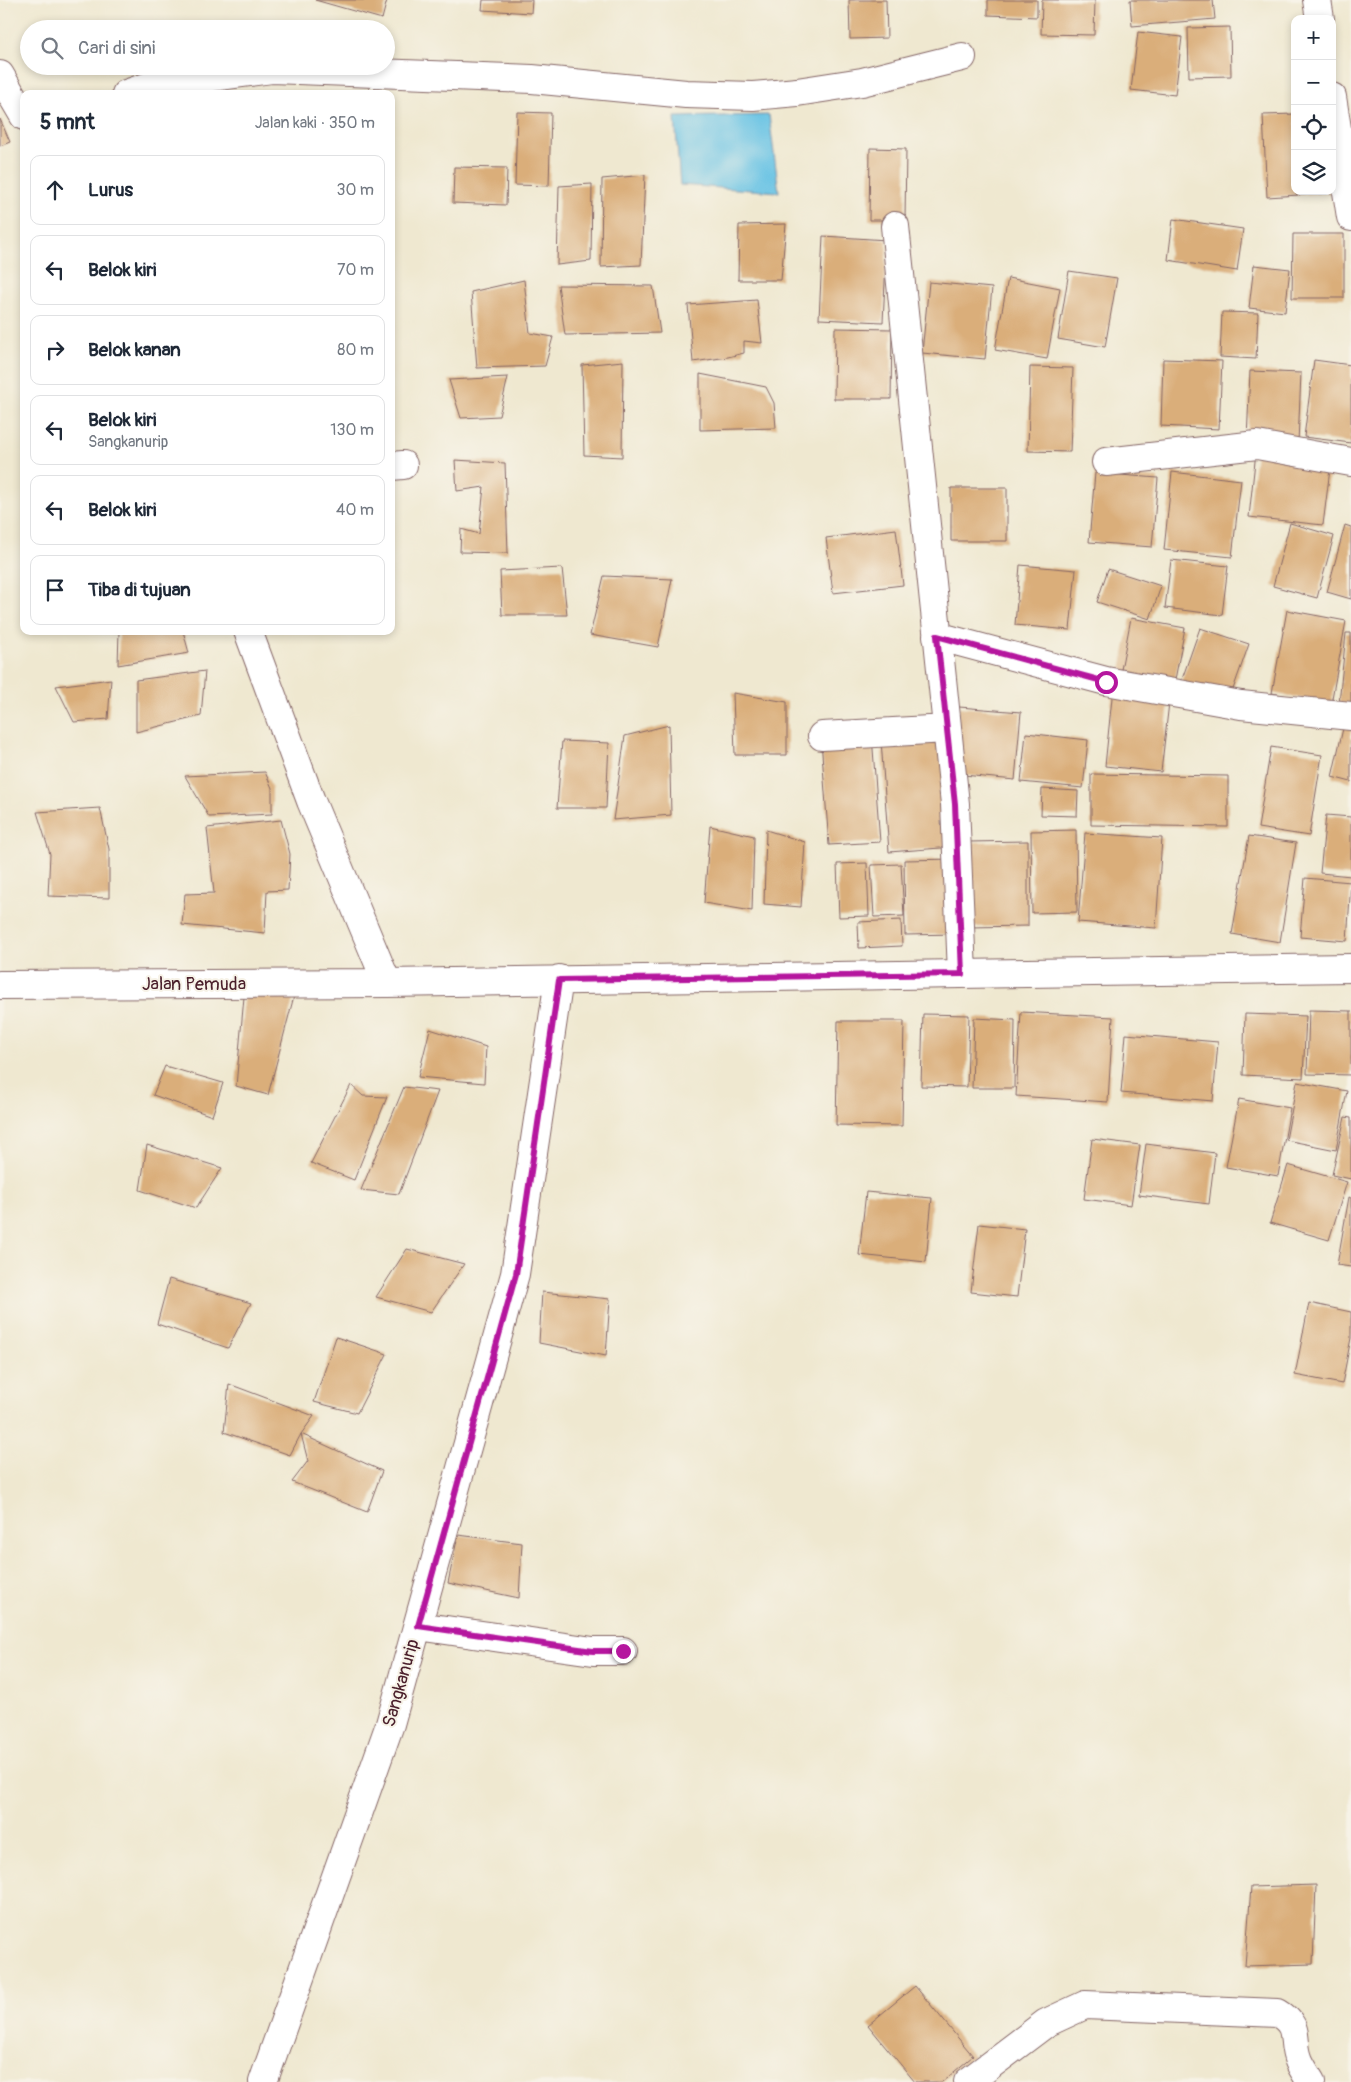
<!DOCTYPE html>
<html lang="id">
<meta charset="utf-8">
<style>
:root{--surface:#fff;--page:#f6f6f7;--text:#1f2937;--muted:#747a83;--line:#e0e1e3}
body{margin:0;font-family:Pangolin,sans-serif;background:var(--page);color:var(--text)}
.controls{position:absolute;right:15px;top:15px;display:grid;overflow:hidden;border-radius:10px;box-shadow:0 2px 8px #0003}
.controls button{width:45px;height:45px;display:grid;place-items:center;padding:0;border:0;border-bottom:1px solid var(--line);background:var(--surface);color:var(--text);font:25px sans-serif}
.stop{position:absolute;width:15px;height:15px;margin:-11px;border:4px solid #b5179e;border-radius:50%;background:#fff}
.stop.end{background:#b5179e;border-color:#fff;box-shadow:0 1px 5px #0008}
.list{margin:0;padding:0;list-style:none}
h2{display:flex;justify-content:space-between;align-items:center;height:65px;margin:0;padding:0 20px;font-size:21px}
h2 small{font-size:16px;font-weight:400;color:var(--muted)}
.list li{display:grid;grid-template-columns:32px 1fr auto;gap:15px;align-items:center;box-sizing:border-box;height:70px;margin:0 10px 10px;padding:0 10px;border:1px solid var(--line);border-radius:10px}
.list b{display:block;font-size:19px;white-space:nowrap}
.list p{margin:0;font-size:16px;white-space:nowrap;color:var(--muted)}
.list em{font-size:16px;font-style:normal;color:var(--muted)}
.icon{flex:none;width:28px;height:28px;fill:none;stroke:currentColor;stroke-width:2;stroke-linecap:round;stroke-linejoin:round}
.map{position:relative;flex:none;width:1351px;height:2082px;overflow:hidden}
.search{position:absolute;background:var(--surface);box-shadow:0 2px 8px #0003;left:20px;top:20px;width:375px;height:55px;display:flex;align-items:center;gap:12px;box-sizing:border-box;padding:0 18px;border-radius:28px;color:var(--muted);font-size:19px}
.panel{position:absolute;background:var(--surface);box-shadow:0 2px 8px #0003;left:20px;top:90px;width:375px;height:545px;border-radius:10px}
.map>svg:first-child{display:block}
.water{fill:#66c2e4;stroke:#587088}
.building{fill:#daae7a}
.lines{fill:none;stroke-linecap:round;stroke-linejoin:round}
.minor-casing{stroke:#846565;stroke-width:30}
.minor{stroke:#fff;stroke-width:28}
.route{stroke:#b5179e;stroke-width:6}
.labels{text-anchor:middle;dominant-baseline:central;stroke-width:4;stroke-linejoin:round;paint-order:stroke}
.street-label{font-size:18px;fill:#4a1f2b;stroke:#f7f3e8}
</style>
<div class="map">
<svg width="1351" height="2082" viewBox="0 0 1351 2082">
<rect width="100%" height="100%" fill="#f7f3e8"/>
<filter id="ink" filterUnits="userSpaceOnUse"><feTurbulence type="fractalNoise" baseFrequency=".02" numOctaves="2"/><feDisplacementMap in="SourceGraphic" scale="10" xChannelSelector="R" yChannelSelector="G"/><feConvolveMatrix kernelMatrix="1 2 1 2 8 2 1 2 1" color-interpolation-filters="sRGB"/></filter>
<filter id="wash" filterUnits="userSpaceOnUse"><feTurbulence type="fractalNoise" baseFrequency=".0096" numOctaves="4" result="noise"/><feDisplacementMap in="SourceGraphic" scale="20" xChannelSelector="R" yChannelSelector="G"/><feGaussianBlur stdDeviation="1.12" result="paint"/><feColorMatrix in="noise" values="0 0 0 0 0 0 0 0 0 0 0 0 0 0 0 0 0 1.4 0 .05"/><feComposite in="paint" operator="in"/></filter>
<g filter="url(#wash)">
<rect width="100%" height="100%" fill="#efe8d0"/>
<path class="water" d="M769 115 779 192 680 185 675 117Z"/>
<g id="blocks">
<path class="building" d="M315 0H387L382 19Z
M483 0H532L531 13 482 10Z
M849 0H886L887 38 850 39Z
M988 0H1037V17L988 15Z
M1042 0H1095L1094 35 1041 34Z
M1130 0H1213L1215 19 1132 26Z
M1230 27 1231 76 1189 77 1188 28Z
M1138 32 1182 37 1175 95 1131 90Z
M517 112 551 113 549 186 515 185Z
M1295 114V191H1330L1331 193 1267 197 1263 115Z
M0 119 10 142 0 146Z
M870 148 906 149 905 220H869Z
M454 167 507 168 506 205 453 203Z
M645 175 641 265 601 267 602 179Z
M592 184 591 261 557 265 559 186Z
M1173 219 1243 229 1237 271 1168 260Z
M786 224 781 280H738L739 225Z
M1293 234H1344V298H1292Z
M823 236 887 240 883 322 819 319Z
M1254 265 1290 269 1285 312 1249 308Z
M1069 271 1117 278 1105 347 1058 339Z
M1008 278 1060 288 1047 359 995 350Z
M524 280 530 333 553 337 545 366 477 368 471 292Z
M929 282 992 288 985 359 922 353Z
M558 285 653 286 660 333 565 335Z
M757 300 762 343 744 341V353L728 357 693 362 688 305Z
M1222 312 1258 313 1256 359 1220 357Z
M835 328 892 329 891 399H834Z
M1163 359 1222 361 1219 429 1161 426Z
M1314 360 1351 365V443L1304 437Z
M623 361 622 457 584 455 582 365Z
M1030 367 1073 368 1070 452 1028 451Z
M1250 371 1301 373 1298 443 1247 440Z
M700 374 766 387 774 403 776 428 700 430Z
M508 377 499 416 461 418 449 380Z
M1256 452 1331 461 1323 525 1249 517Z
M455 460 505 463 508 553 460 552 461 529 479 534 484 487 457 491Z
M1172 472 1241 480 1232 557 1164 550Z
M1095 473 1158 478 1152 547 1089 542Z
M951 488H1007V541H951Z
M1290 523 1334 536 1317 598 1273 586Z
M1345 525 1351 527V599L1327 592Z
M896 529 903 585 833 593 826 538Z
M1171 560 1228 566 1222 615 1165 608Z
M1020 565 1076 570 1070 630 1015 625Z
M562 568 567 615H502L500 571Z
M1108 569 1161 586 1150 619 1097 602Z
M604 576 672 579 658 647 590 635Z
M1287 610 1346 621 1331 704 1272 693Z
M1131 618 1185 628 1173 690 1119 680Z
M1200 628 1249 644 1230 698 1181 682Z
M119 631H183L189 653 118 665Z
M1346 633H1351V705L1339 703Z
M205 671 201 716 136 732V680Z
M111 679 108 719 74 722 56 686Z
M1113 688 1170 694 1161 772 1105 766Z
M733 693 787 702V755H735Z
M959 707 1021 712 1015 780 953 774Z
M1344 724 1351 725V782L1332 777Z
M669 725 671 815 613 820 625 736Z
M1026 733 1088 740 1083 788 1021 782Z
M945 735 953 847 889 852 881 740Z
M872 736 880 842 829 845 821 740Z
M562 741 609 743 606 808H557Z
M1271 747 1322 755 1309 836 1258 828Z
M265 772 272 788V814L209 817 185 776Z
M1091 774 1228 776V827L1091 825Z
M1042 789 1078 791 1077 816 1041 815Z
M100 808 109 849V898L48 896 50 854 37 812Z
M1326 815 1351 817V876L1320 873Z
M281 820 290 854 288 890 267 891 265 933 182 925 185 894 214 893 207 828Z
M710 826 754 836 752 911 704 903Z
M766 830 805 842 801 907 764 904Z
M1076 830 1077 912 1032 913 1031 831Z
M1085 833 1162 838 1156 928 1078 922Z
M1249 836 1296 843 1280 942 1232 934Z
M1028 841V926L969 927 968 842Z
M956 859 957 934 905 935 904 860Z
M867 863 869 916 839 917 837 864Z
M901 864 904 916 874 917 871 865Z
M1305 878 1351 882 1347 941 1300 937Z
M901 920 902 946 859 948 858 922Z
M294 996 268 1095 236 1086 244 997Z
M1309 1010 1351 1011V1075L1307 1074Z
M1021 1012 1113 1017 1108 1102 1016 1096Z
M923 1014 969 1015 967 1087 921 1086Z
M1245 1014 1306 1016 1303 1078 1243 1075Z
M974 1018 1015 1020 1014 1088H972Z
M838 1021H904L902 1126 836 1125Z
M430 1029 486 1047 484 1083 418 1077Z
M1126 1034 1218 1042 1213 1101 1121 1093Z
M165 1066 223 1083 212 1116 153 1095Z
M1297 1082 1347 1091 1336 1150 1286 1140Z
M351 1085 363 1096 387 1097 354 1180 311 1163Z
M404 1087 438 1091 399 1194 361 1190Z
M1239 1099 1290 1108 1278 1176 1226 1167Z
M1345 1117 1351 1118V1179L1332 1175Z
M1092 1139 1140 1145 1131 1205 1084 1199Z
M1146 1144 1215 1153 1209 1204 1139 1195Z
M147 1145 222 1168 196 1208 140 1190Z
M1288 1165 1347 1182 1329 1240 1270 1223Z
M866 1192 932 1198 926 1262 859 1255Z
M1349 1197 1351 1198V1267L1337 1265Z
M979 1224 1025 1229 1017 1297 971 1292Z
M407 1249 464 1264 431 1312 376 1297Z
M169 1279 251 1303 228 1348 157 1324Z
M542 1292 610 1299 606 1356 539 1343Z
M1309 1303 1351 1312V1338L1342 1384 1295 1375Z
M336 1337 387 1354 357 1413 314 1402Z
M229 1384 314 1416 301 1434 290 1455 224 1432Z
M301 1434 382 1471 367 1512 292 1482 308 1461Z
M458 1535 522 1543 519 1598 448 1583Z
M1316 1885 1313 1964 1245 1966 1251 1887Z
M915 1986 973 2056 942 2082H915L868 2025Z"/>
</g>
</g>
<g filter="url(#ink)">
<use href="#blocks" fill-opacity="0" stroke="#846565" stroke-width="1"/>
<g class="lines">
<defs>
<path id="minor" d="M1317 0 1320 19
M0 75 24 116
M126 94 152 85 272 69 532 79 686 94 753 96 797 92 862 82 962 57
M1332 97 1351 217
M895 226 955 804 962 974
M1106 462 1257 445 1351 462
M391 466 403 465
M248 631 311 801 387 983
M937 636 1106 681 1241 705 1351 716
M822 736 947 729
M0 985 387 983 1351 968
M418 1626 593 1651H623
M263 2082 390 1724 515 1274 559 979
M968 2082 1046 2023 1085 2005 1278 2013C1302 2027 1290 2040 1299 2061 1302 2068 1307 2075 1311 2082"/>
</defs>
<use href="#minor" class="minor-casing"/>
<use href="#minor" class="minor"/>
</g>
</g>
<g class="lines" filter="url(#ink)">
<path class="route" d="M623 1651H593L418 1626 516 1274 559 980 962 974 955 804 937 636 1106 682"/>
</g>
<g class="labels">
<g class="street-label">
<text x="194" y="984">Jalan Pemuda</text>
<text transform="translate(401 1683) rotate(-74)">Sangkanurip</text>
</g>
</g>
</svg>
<div class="controls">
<button>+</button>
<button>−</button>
<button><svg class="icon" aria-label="locate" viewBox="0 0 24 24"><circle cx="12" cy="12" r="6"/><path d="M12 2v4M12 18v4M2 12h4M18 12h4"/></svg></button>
<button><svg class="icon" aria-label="layers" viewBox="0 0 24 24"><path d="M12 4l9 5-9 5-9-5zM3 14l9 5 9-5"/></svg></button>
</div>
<div class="stop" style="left:1106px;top:682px"></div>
<div class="stop end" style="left:623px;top:1651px"></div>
<div class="search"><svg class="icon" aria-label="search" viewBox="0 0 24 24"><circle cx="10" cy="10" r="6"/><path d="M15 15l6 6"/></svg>Cari di sini</div>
<section class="panel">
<h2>5 mnt<small>Jalan kaki · 350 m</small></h2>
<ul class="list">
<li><svg class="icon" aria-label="ahead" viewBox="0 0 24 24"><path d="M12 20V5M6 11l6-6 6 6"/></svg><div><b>Lurus</b></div><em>30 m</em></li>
<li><svg class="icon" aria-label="left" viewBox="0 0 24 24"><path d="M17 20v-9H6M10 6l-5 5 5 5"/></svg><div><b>Belok kiri</b></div><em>70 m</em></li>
<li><svg class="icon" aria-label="right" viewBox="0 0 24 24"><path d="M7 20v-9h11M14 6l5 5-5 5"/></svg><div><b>Belok kanan</b></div><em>80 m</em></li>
<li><svg class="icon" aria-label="left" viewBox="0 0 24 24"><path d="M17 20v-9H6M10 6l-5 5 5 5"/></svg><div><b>Belok kiri</b><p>Sangkanurip</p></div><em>130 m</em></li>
<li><svg class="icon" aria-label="left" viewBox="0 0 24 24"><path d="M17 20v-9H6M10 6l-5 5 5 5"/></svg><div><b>Belok kiri</b></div><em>40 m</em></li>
<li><svg class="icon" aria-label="arrive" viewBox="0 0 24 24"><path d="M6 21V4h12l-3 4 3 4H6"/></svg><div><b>Tiba di tujuan</b></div></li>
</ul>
</section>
</div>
